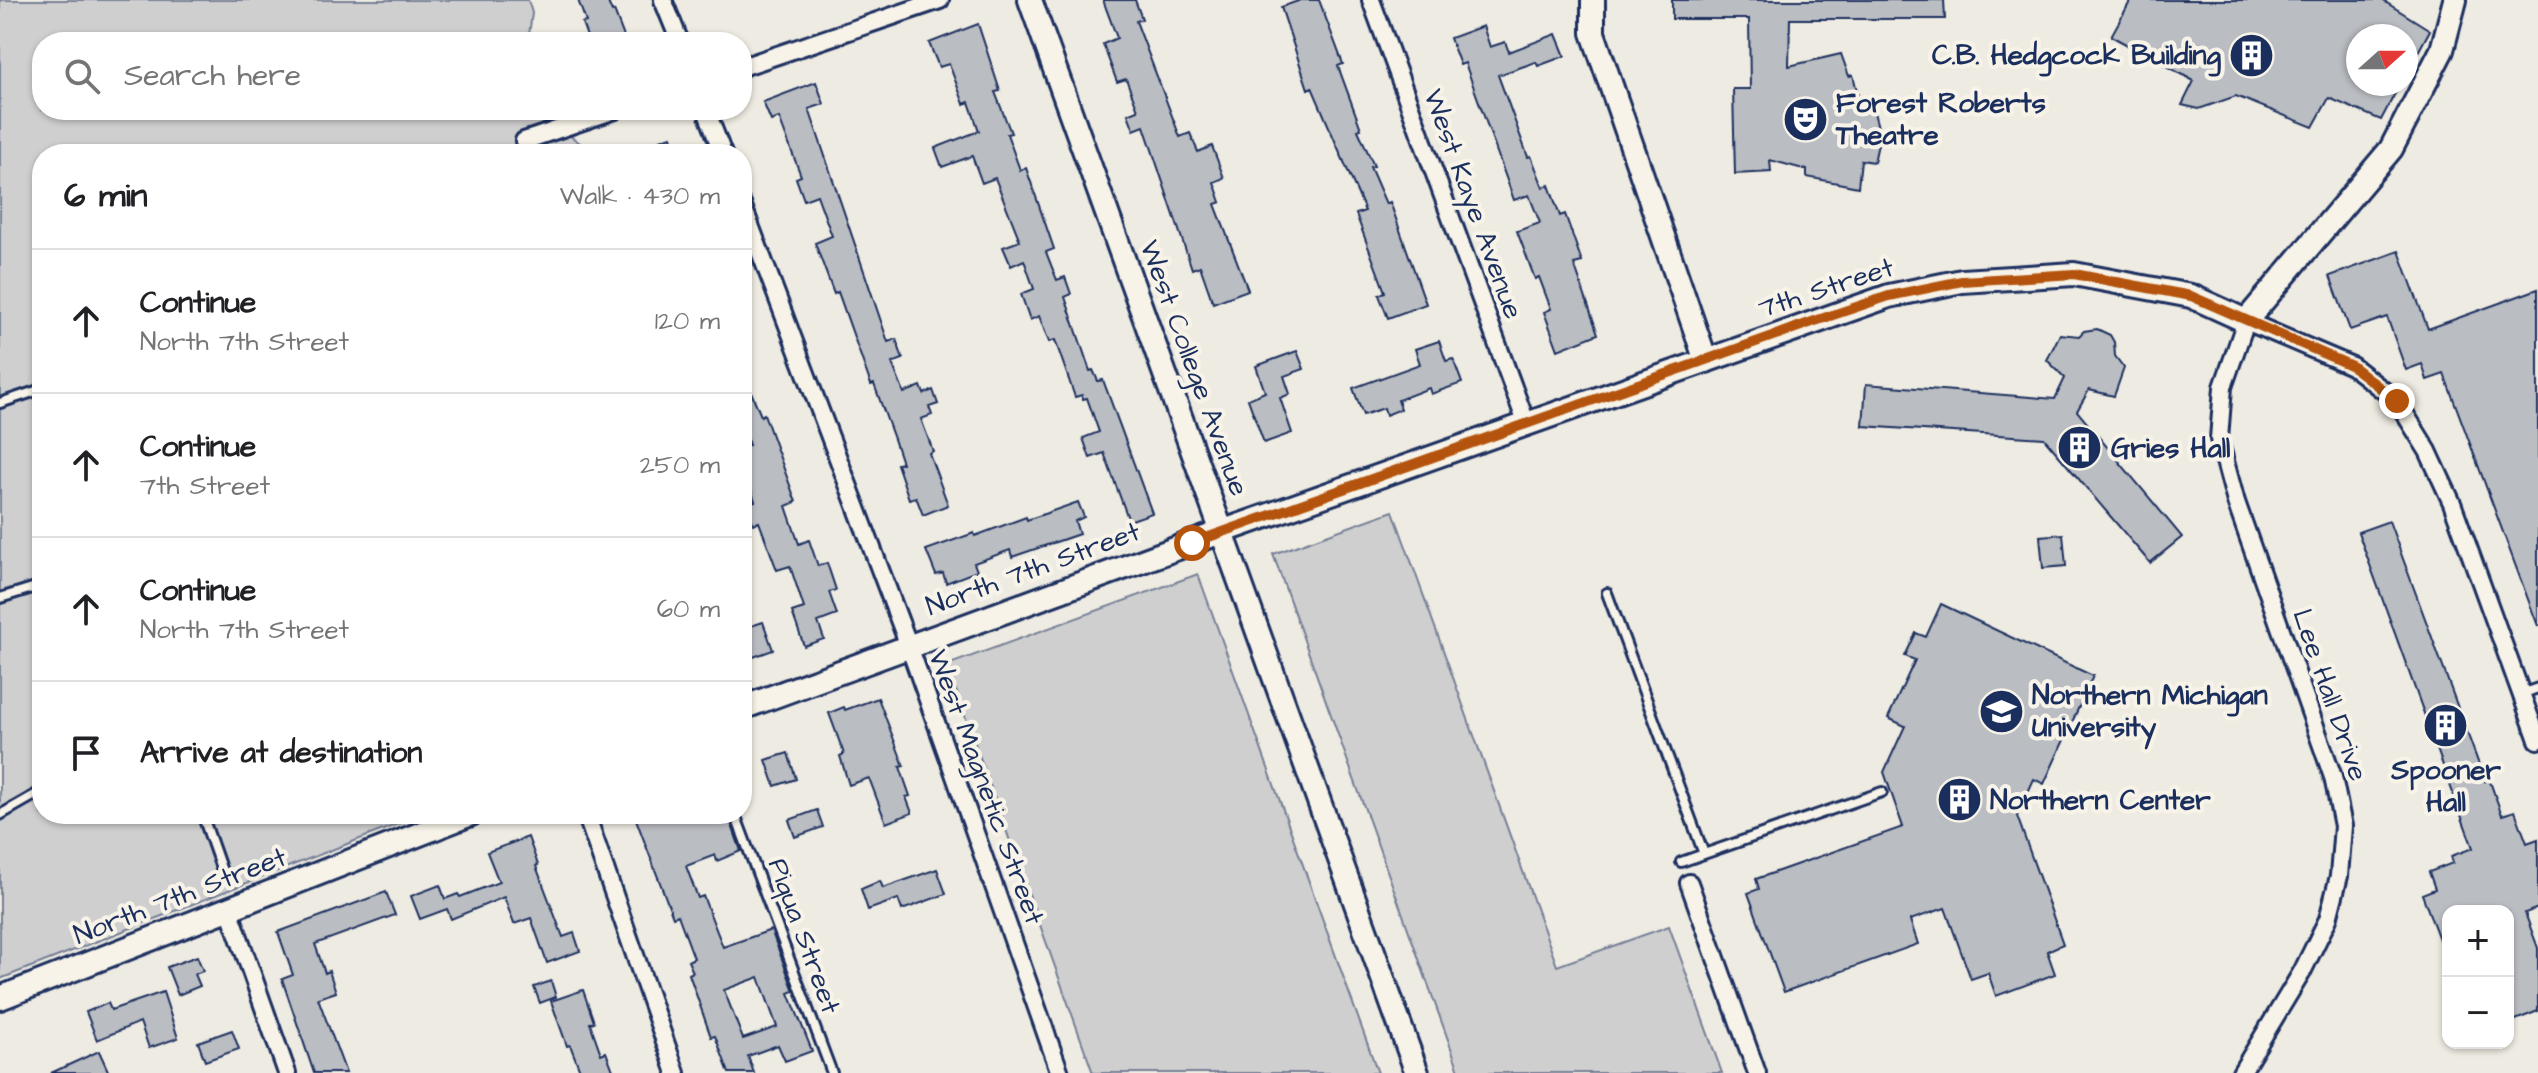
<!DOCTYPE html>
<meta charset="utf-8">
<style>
:root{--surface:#fff;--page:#f6f6f6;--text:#202124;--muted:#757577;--line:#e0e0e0}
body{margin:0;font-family:"Architects Daughter",sans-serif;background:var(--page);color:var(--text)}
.controls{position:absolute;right:24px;bottom:24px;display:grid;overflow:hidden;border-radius:16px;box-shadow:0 2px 6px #0004}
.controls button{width:72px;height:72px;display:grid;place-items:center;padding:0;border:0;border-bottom:2px solid var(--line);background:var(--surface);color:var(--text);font:40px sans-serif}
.compass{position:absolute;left:2346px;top:24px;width:72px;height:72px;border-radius:50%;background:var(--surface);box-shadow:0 2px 6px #0004;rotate:69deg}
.stop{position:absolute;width:24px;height:24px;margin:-18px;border:6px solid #b45309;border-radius:50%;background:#fff}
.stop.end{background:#b45309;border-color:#fff;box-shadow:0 2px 8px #0008}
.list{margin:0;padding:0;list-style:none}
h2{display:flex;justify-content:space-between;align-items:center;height:104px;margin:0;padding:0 32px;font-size:34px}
h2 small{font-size:26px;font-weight:400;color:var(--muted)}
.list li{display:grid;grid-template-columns:52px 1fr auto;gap:24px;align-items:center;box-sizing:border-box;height:144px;padding:0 32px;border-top:2px solid var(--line)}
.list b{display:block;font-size:30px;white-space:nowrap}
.list p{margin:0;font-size:26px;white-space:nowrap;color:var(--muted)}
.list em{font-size:26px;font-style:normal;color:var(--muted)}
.icon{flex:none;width:44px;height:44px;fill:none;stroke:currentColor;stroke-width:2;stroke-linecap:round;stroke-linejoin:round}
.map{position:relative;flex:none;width:2538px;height:1073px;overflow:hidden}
.search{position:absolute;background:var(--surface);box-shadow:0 2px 6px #0004;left:32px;top:32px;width:720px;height:88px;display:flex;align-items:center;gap:20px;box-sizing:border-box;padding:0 28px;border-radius:32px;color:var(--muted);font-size:30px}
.panel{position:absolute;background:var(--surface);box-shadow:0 2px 6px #0004;left:32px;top:144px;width:720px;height:680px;border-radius:32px}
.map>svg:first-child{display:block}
.green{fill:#cfcfcf;stroke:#757f96;stroke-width:2}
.building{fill:#babdc2;stroke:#1b2f5e;stroke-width:2;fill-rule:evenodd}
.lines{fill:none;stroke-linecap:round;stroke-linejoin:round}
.lane-casing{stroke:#1b2f5e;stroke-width:14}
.street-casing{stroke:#1b2f5e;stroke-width:22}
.secondary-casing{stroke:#1b2f5e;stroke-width:28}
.lane{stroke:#f7f3e8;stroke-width:8}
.street{stroke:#f7f3e8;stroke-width:16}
.secondary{stroke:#f7f3e8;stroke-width:22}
.route{stroke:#b45309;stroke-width:10}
.labels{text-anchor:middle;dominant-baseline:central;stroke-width:8;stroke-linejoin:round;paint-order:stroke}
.poi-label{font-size:28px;font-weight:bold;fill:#1b2f5e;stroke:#f7f3e8;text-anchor:start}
.street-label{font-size:28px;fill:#1b2f5e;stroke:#f7f3e8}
</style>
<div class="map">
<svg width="2538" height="1073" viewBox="0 0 2538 1073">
<rect width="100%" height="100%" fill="#eeebe2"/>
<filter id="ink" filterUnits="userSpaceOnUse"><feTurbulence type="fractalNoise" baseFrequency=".0125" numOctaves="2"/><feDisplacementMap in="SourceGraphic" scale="16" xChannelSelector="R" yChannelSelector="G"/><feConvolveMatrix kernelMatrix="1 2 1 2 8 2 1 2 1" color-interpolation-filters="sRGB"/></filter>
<g filter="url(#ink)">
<path class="green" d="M0 0H528L532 13 528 42H42V110H534L587 148 586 154H42V814H424L0 979Z
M1393 511 1557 966 1669 926 1722 1073H1460L1273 554Z
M1198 574 1378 1073H1093L947 665Z"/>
<path class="building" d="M578 0H607L612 12 614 11 626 42H589L582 23 586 22Z
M1103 0H1135L1142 19 1136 21 1180 137 1190 133 1198 152 1212 146 1224 178 1214 182 1221 202 1215 204 1248 290 1213 303 1200 266 1192 269 1144 126 1134 130 1128 114 1138 110 1126 79 1117 82 1103 44 1117 38Z
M1301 0H1319L1343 64 1338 66 1361 129 1358 130 1374 166 1370 167 1386 204 1390 202 1426 304 1388 318 1379 295 1385 292 1356 214 1365 211 1312 87 1308 89 1281 7Z
M1672 0H1944L1945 19H1790L1789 66 1841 54 1849 76 1853 75 1860 103 1871 101 1880 135 1874 162 1861 160 1858 187 1807 177V170L1770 160 1771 172 1735 174 1733 89H1750L1749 19H1672Z
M2131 0H2382L2430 30 2406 74V36H2358V84H2400L2381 120 2329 98 2313 127 2236 96 2199 109 2182 105 2194 81 2111 36Z
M978 24 1000 91 995 92 1011 133 1007 134 1020 170 1026 168 1054 249 1046 252 1057 280 1065 277 1071 294 1065 297 1090 371 1093 370 1098 381 1103 380 1152 513 1129 521 1104 453 1090 458 1083 438 1099 432 1087 398 1083 399 1082 395 1075 397 1055 340 1049 342 1039 316 1030 320 1021 294 1034 289 1024 260 1011 266 1003 247 1020 241 995 178 982 183 972 156 942 167 935 148 979 131 969 102 964 104 949 64 939 67 929 43Z
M1483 26 1490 47 1505 42 1509 52 1556 34 1565 56 1538 66 1536 62 1498 75 1528 157 1531 156 1543 187 1549 185 1560 216 1565 214 1582 262 1574 264 1598 334 1558 350 1544 312 1551 309 1539 277 1535 279 1517 231 1540 223 1529 195 1514 200 1465 63 1460 65 1450 38Z
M816 82 824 104 809 109 888 342 896 339 903 359 892 363 904 393 921 386 924 394 933 390 938 404 929 407 932 415 921 419 933 451 929 453 948 505 923 515 916 497 909 499 897 464 902 463 894 439 874 384 871 385 838 292 834 294 815 243 832 236 817 195 804 200 796 178 801 176 779 118 771 121 763 102Z
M671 136 677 154H628V152Z
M2399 251 2428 329 2538 289V626L2444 374 2427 380 2422 364 2406 370 2387 317 2350 330 2330 276Z
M2097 329 2110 335 2114 342 2115 356 2124 368 2114 396 2089 390 2077 411 2182 537 2150 563 2044 438 1863 426 1866 384 2055 399 2065 378 2047 360 2060 334 2079 336 2084 331Z
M1439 341 1446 361 1453 359 1462 383 1431 394 1429 388 1398 400 1401 409 1386 415 1384 408 1363 415 1353 388 1420 364 1415 349Z
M1297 351 1304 369 1284 376 1290 394 1280 398 1292 433 1264 443 1248 399 1265 392 1256 366Z
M742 370 761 416 764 414 796 502 786 506 799 544 809 540 818 566 827 563 836 590 829 592 837 615 818 622 824 639 804 646 792 612 804 608 790 566 777 570 759 522 753 524 746 505 755 501 742 465V448L749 445 742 426Z
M1078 502 1084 517 1075 521 1079 534 1012 557 1010 550 974 563 977 571 946 583 943 573 936 575 926 550 974 533 975 536 1026 517 1027 520Z
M2389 521 2485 781 2489 779 2502 815 2515 811 2527 843 2538 839V908L2525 913 2538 948V1011L2508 1023V911H2448L2446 958 2422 894 2435 889 2429 872 2453 863 2451 856 2473 848 2358 532Z
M2063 534 2066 566 2043 568 2040 536Z
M1941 604 2093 676 2044 784 2034 779 2017 816 2063 944 2047 951 2055 974 1996 996 1988 973 1971 979 1945 908 1910 920 1918 944 1784 992 1748 893 1759 889 1756 879 1903 827 1884 772 1905 726 1888 718 1915 660 1905 656 1916 633 1926 637Z
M763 622 773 650 742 661V629Z
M878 698 904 766 900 767 910 796 906 797 912 813 886 823 869 778 849 785 840 756 844 754 829 713 844 707 845 710Z
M788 753 796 779 775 786 766 760Z
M817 810 823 827 795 837 789 820Z
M634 814H728L741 851 717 861 715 855 686 866 698 898 703 896 723 947 771 930 794 991 789 993 812 1051 785 1061 778 1045 748 1056 754 1073H729L715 1036 711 1037 689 974 693 972 688 961 694 958 678 915 673 917ZM759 977 777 1027 743 1039 724 990Z
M528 837 538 865 536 866 563 937 574 933 580 951 547 963 531 918 514 924 504 897 451 919 447 909 420 919 411 896 440 885 445 899 458 894 460 897 499 882 487 852Z
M937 869 946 894 902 910 898 899 868 910 861 889 880 881 883 888Z
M386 892 395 915 315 944 325 973 329 971 336 992 318 998 346 1073H314L282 979 293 975 278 932Z
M197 956 203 971 195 974 200 986 178 995 167 967Z
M551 981 556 997 540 1003 534 987Z
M583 990 594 1022 590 1023 601 1054 606 1052 614 1073H581L570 1045 567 1046 551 1001Z
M163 992 178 1038 149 1048 140 1022 97 1040 86 1012 108 1003 111 1010Z
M232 1030 239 1049 205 1061 198 1042Z
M99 1051 109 1073H51Z"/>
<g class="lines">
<defs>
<path id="lane" d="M0 403 42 389
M1607 593 1704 854
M0 598 42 585
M2521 694 2538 688
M202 814 223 874
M735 814 832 1073
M0 815 42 791
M1681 862 1882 792"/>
<path id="street" d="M663 0 680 42
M1371 0 1527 425
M742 67 940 0
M706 110 723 154
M524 141 615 110
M742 204 909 646 1060 1073
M586 814 676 1073
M1689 883 1757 1073
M229 909 287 1073
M2241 1073 2302 972 2328 919 2339 876 2343 826 2333 777 2236 502 2219 439 2223 387 2246 321 2352 366 2397 401 2428 451 2452 503 2538 740"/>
<path id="secondary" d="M1030 0 1417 1073
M1593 0V33L1706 361
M742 708 1221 532 1889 296 1962 281 2074 274 2191 296 2246 321 2391 149 2442 50 2455 0
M0 998 471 814"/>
</defs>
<use href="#lane" class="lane-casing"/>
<use href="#street" class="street-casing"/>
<use href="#secondary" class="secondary-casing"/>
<use href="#lane" class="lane"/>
<use href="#street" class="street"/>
<use href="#secondary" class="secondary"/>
</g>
</g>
<g class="lines" filter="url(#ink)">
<path class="route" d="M1192 543 1815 321 1889 296 1962 281 2074 274 2191 296 2352 366 2397 401"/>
</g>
<defs>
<symbol id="building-disc" viewBox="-11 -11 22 22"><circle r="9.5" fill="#1b2f5e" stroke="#f7f3e8"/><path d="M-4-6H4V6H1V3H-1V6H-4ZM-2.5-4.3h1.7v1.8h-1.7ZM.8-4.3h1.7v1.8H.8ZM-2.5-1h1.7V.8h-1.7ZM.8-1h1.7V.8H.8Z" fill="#fff"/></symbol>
<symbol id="theatre-disc" viewBox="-11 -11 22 22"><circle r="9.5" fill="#1b2f5e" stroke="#f7f3e8"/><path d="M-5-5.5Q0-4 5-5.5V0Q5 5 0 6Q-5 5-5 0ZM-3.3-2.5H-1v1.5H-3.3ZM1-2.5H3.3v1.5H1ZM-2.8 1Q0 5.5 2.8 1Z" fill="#fff"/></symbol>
<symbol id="university-disc" viewBox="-11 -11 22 22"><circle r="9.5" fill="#1b2f5e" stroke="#f7f3e8"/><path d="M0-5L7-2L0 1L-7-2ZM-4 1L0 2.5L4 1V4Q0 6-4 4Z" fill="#fff"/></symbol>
</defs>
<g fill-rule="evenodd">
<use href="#building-disc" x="2226" y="30" width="51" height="51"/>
<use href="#theatre-disc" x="1780" y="94" width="51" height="51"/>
<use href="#building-disc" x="2054" y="422" width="51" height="51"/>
<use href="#university-disc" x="1976" y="686" width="51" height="51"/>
<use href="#building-disc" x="2420" y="700" width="51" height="51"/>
<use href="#building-disc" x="1934" y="774" width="51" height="51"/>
</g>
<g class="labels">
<g class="poi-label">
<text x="2221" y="55" text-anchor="end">C.B. Hedgcock Building</text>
<text x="1836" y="103">Forest Roberts<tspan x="1836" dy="32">Theatre</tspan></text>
<text x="2111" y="448">Gries Hall</text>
<text x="2032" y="695">Northern Michigan<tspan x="2032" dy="32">University</tspan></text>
<text x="2446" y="770" text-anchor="middle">Spooner<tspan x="2446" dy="32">Hall</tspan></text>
<text x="1990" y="800">Northern Center</text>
</g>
<g class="street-label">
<text transform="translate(1473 204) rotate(70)">West Kaye Avenue</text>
<text transform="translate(1826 288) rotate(-18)">7th Street</text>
<text transform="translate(1194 368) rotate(70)">West College Avenue</text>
<text transform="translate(1033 569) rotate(-20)">North 7th Street</text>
<text transform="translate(2330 695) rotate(71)">Lee Hall Drive</text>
<text transform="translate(986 787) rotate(70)">West Magnetic Street</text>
<text transform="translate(180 896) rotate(-21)">North 7th Street</text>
<text transform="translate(804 936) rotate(70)">Piqua Street</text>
</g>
</g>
</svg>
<div class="controls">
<button>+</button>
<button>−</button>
</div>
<svg class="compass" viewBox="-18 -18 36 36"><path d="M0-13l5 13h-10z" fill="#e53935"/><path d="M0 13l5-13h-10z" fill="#757577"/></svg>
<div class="stop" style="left:1192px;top:543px"></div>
<div class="stop end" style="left:2397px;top:401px"></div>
<div class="search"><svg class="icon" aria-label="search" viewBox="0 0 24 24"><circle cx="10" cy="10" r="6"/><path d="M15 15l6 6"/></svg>Search here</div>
<section class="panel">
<h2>6 min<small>Walk · 430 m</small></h2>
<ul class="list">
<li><svg class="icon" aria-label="ahead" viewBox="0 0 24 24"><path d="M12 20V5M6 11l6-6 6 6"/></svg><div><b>Continue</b><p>North 7th Street</p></div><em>120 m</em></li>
<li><svg class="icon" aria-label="ahead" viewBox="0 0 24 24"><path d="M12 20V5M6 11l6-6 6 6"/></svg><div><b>Continue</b><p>7th Street</p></div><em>250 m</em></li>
<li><svg class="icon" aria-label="ahead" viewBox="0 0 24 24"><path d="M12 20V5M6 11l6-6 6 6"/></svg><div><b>Continue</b><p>North 7th Street</p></div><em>60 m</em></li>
<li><svg class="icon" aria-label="arrive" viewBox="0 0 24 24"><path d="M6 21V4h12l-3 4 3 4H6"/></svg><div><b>Arrive at destination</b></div></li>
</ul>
</section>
</div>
